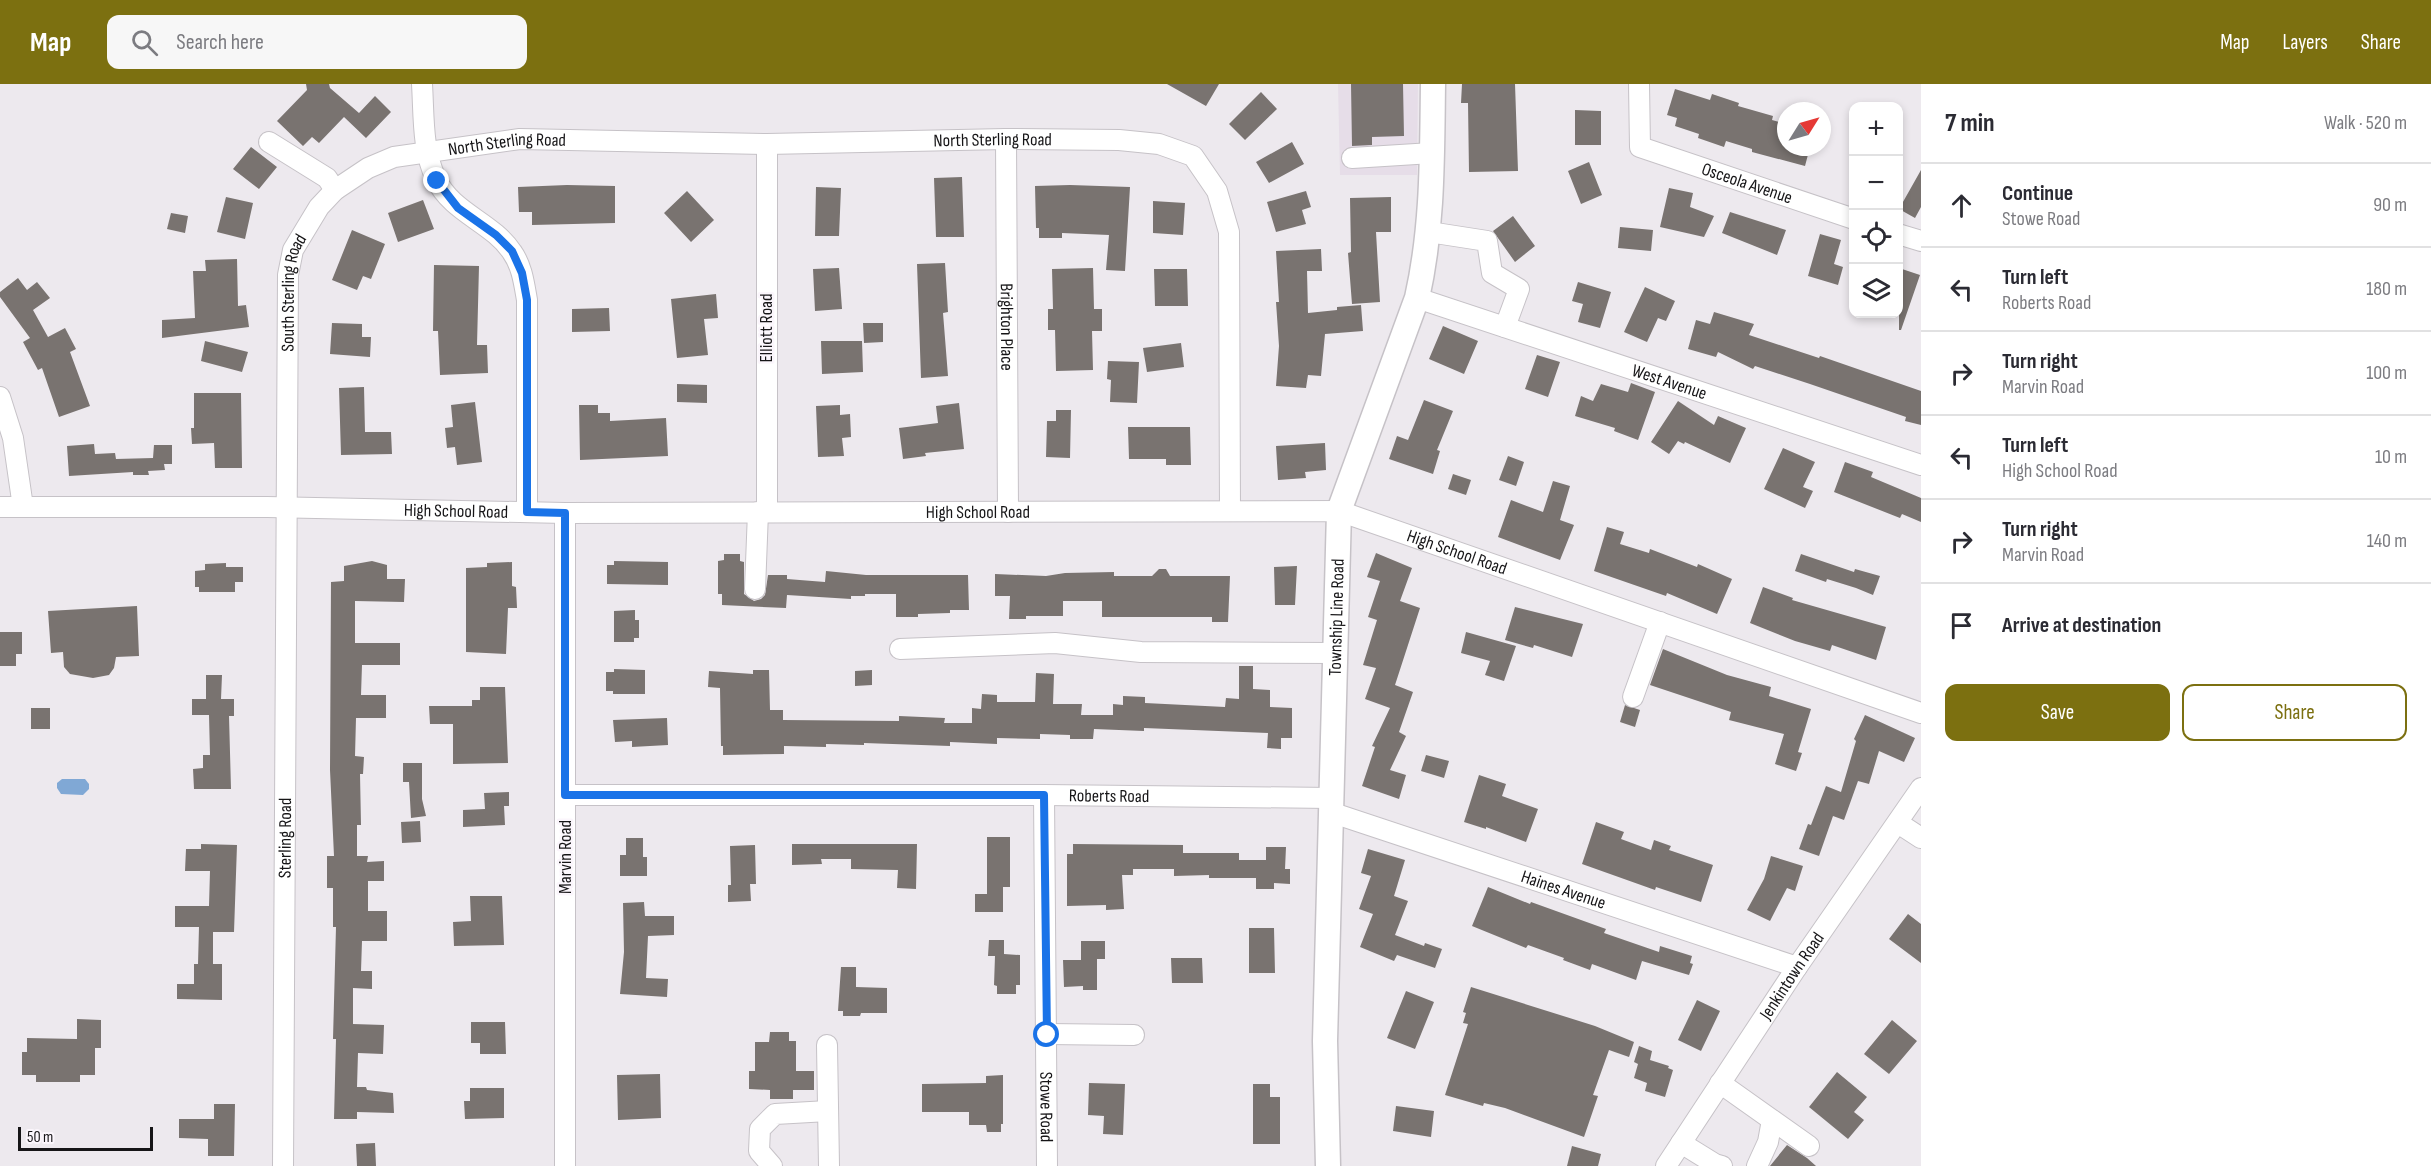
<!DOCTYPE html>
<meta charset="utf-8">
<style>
:root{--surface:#fff;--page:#f7f7f7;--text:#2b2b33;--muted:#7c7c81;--line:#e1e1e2;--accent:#7c7010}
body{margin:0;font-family:"Sofia Sans Condensed",sans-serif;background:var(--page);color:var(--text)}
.controls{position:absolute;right:18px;top:18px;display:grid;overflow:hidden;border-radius:12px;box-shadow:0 3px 9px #0003}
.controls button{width:54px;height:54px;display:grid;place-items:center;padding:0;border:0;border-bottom:2px solid var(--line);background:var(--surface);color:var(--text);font:30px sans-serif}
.compass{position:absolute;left:1777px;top:18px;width:54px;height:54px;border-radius:50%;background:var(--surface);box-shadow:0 3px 9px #0003;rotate:53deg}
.scale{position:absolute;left:18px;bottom:15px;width:135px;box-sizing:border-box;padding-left:6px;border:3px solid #161517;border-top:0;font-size:16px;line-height:21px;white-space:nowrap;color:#161517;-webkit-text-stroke:4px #fbf6fc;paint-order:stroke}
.stop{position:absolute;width:18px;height:18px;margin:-14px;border:4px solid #1a73e8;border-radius:50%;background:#fff}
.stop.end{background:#1a73e8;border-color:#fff;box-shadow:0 2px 6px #0008}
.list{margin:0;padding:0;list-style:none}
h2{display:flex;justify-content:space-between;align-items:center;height:78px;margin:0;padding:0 24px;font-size:26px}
h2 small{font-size:20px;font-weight:400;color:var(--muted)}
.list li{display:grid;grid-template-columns:39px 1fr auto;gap:18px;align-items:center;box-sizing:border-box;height:84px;padding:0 24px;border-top:2px solid var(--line)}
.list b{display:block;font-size:22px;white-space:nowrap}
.list p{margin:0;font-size:20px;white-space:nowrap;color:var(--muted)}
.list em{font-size:20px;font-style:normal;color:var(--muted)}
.actions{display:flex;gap:12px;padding:18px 24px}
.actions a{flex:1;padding:14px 0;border:2px solid var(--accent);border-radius:12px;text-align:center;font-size:21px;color:var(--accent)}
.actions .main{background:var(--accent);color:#fff}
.icon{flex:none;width:33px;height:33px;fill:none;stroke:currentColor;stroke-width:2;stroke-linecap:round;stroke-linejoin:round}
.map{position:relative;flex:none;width:1921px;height:1082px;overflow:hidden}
header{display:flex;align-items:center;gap:36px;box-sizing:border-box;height:84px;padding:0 30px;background:var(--accent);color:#fff}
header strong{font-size:28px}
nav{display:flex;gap:33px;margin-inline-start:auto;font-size:21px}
.search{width:420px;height:54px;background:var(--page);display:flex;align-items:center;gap:15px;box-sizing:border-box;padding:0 21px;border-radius:12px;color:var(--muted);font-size:22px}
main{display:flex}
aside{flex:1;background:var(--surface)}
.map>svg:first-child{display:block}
.built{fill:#e6dde8}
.water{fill:#80a8d5}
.building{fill:#797370}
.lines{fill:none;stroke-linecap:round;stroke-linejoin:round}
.minor-casing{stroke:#c6c2c7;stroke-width:22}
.major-casing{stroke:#c6c2c7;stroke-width:27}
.minor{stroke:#fff;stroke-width:20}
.major{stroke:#fff;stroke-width:24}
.route{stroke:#1a73e8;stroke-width:8}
.labels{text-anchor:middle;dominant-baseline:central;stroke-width:5;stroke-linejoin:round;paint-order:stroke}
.street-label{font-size:18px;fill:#161517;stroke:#fbf6fc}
</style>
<header>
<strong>Map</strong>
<div class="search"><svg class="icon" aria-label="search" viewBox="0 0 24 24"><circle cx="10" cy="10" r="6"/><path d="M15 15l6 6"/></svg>Search here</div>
<nav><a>Map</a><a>Layers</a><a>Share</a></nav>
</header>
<main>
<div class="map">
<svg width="1921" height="1082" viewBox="0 0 1921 1082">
<rect width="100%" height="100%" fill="#ede9ee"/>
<path class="built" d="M1338 0H1418L1417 91H1340Z"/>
<path class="water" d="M62 695H85L89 700V705L83 711 61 710 57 704V699Z"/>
<path class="building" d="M306 0H329L330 4 359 29 375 12 391 28 366 54 344 33 319 59 312 53 303 62 277 37 307 6Z
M1167 0H1219L1206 22Z
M1351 0H1403L1404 52 1372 53V61L1352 62Z
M1462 0H1515L1518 87 1469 88 1468 19H1461Z
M1675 5 1710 16 1712 10 1739 19 1738 22 1773 32 1772 36 1786 40V63H1810L1805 82 1752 68V65L1726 57 1724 63 1698 54 1699 50 1675 42 1677 34 1667 31Z
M1261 8 1277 25 1245 56 1229 40Z
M1575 26 1601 27V61H1575Z
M1292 58 1304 80 1269 99 1256 78Z
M251 63 277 83 259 105 233 85Z
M1589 78 1602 111 1581 120 1568 87Z
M1921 86V123L1915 134 1899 125Z
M962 93 964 153H936L934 94Z
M567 101 615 102V139L532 141V128H519L518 103Z
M1070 101 1130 103 1125 187 1106 186 1109 151 1062 149V154H1039V144H1036L1035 102Z
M816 103 841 104 839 152H815Z
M1669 104 1693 109 1690 123 1714 132 1704 153 1660 143Z
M687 107 714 136 691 158 664 129Z
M1306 107 1311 123 1302 126 1306 140 1276 148 1267 118Z
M226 113 253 119 245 155 217 148Z
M1391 113V148H1376L1380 218 1352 220 1348 169 1351 168 1350 114Z
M423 116 434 145 398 158 388 129Z
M1153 117 1185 119 1183 151 1153 149Z
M1730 128 1786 146 1777 171 1722 149Z
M171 129 188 132 185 149 167 145Z
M1513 132 1535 162 1515 178 1493 147Z
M1620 143 1653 146 1651 167 1618 164Z
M352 146 385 160 371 195 363 192 357 206 332 196Z
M1820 150 1841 156 1834 180 1843 183 1838 201 1808 192Z
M1321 165 1322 187H1307L1308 229 1337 226V223L1361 221 1363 247 1325 250 1321 292 1308 291 1306 304 1276 302 1279 262 1276 218H1279L1276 167Z
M237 175 238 222 246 221 249 243 162 254V236L195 234 193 187H206L205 176Z
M945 179 948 228 943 229 948 292 921 294 917 180Z
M434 181 479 182 477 261H487L488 289 440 291 438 247H433Z
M839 184 842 225 815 227 813 185Z
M1093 184 1094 225H1102V247H1092L1093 286 1056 287 1055 246H1048V225H1053L1052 185Z
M1899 184 1920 191 1901 246H1899Z
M1154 185H1187L1188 222H1155Z
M18 194 27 206 37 198 50 214 33 226 48 253 65 244 76 265 70 268 90 322 59 333 42 284 38 286 23 258 30 254 0 213V208Z
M1578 198 1611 208 1600 244 1578 238 1583 220 1572 217Z
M1645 203 1675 217 1666 237 1658 234 1647 258 1624 248Z
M716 210 718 234 704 235 708 271 677 274 671 215Z
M609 224 610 247 572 248V225Z
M1714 228 1754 240 1749 251 1819 274 1820 272 1921 307V341L1905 337 1906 333 1810 300 1755 282 1753 285 1718 268 1716 273 1688 265 1696 236 1710 240Z
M332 239 362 240V253H371L370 273 330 270Z
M863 239H883V258L864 259Z
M1443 242 1478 257 1464 290 1429 275Z
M205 257 248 268 242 288 201 277Z
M821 257H862L863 288 822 290Z
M1181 259 1184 283 1147 288 1143 264Z
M1537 271 1560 278 1548 313 1525 305Z
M1108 277 1139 278 1137 319 1110 318 1111 296 1107 295Z
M1631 299 1655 308 1638 356 1614 347 1615 344 1575 332 1581 312 1593 317 1601 300 1628 308Z
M677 300 707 301V319L677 318Z
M364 303 365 348H391L392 370 341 371 339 304Z
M194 309H241L242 384H215L214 359 192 360 191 344H194Z
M1424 316 1453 327 1437 366 1440 367 1433 390 1389 375 1397 352 1408 356Z
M1678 317 1714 341 1718 332 1746 344 1730 379 1685 358 1684 360 1678 357 1669 370 1651 358Z
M475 318 482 378 457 381 455 363 447 364 445 344 453 343 451 321Z
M959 319 964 365 925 369 926 372 903 375 899 344 938 339 936 322Z
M579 321H598V329H610V337L666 334 668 372 580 376Z
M840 321V331L850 330 851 353 842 354 844 372 818 373 816 322Z
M1056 326H1071L1070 374 1046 373 1047 337H1056Z
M1128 343H1190L1191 381H1166V375H1129Z
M1325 359 1326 386 1305 388 1306 394 1278 396 1276 362Z
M94 360 95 370 115 369 116 375 153 374 154 361H172V380H164L165 386 148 387 149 391H133V388L69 392 67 362Z
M1783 364 1815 378 1803 403 1813 407 1805 424 1764 405Z
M1508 372 1524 378 1516 402 1499 396Z
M1845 378 1873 388 1871 393 1921 414V438L1902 430 1900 434 1834 408Z
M1453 390 1471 396 1466 411 1448 405Z
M1553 397 1570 402 1560 436 1574 441 1560 476 1498 453 1511 416 1543 428Z
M1607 443 1624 448 1620 460 1649 469 1650 465 1697 483 1698 480 1732 495 1717 530 1667 509 1666 512 1594 487Z
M1376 469 1412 484 1400 517 1420 524 1395 601 1413 608 1399 648 1406 652 1390 686 1406 691 1399 715 1362 702 1375 663 1372 662 1390 624 1365 615 1376 584 1363 581 1377 536 1368 533 1380 497 1367 493Z
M724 470H740V477L744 478V510L754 517 761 515 765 511 768 491H787V495L825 498 826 487 866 491H968L969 526H950V529L918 530V533H896V510H865V512H851V515L787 511 786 524 722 521V510H718V477L724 476Z
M1801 470 1854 488 1855 485 1880 492 1873 511 1856 504 1827 495 1826 498 1795 487Z
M372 477 387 481V495H405L404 518 355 517V559H400V581H362L361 611H386V634H356L355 672 364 673 363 690H360L361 741H357V772H368L367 778 384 777V797H368V827H387V857H362L361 887H372V905L353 904V940L384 941 383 970 358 969 357 1003H366L367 1006 393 1009 394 1029 357 1028V1035H334L336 955H333L336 843H333V804H327V772H334L330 686 331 498 344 497V482Z
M614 477 668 478V501L607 500V481H614Z
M512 478V502L516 503 517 524H508L506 570 466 568V484L487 483V479Z
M226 479V483H243V498H235V508H199V503H195V487L205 486V480Z
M1297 482 1295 521H1275L1274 483Z
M1159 485H1166L1170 492H1230L1228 538H1212V533H1102V517H1063V532H1026V535H1009L1010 512H995V490L1046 492 1065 489 1114 488V492H1152Z
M1763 503 1793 514 1792 516 1886 543 1876 576 1832 561 1830 567 1795 557 1750 539Z
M137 522 139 572 116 573 114 584 109 591 93 594 70 590 64 583 63 568 51 569 48 527Z
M1515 523 1583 540 1572 573 1534 561 1533 564 1505 556Z
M635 526V536H639V554H634V558H614V527Z
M0 548H22V570H16V582H0Z
M1466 548 1516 562 1504 597 1485 591 1490 577 1461 569Z
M1663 565 1727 591 1771 603 1769 612 1811 625 1798 668 1802 669 1796 687 1775 680 1784 650 1729 636 1731 628 1650 601Z
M1239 582H1253V605L1270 606V623L1292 624V654H1281V665L1267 664 1268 649 1144 644V647L1094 645 1093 655H1070V651L1040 650V655L997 654V660L950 658V662L864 659V661L826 660V663L784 662V670L723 671V662H721L720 604 708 603 709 587 753 590V586H769L770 626H783V636L899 637V632L945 634 944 639H972V624L981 625 982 610 997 611V618H1035L1036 589 1054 590 1053 620H1082L1081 631H1113V620L1123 621V612L1145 613V619L1225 623 1226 614 1239 615Z
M614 585 645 586V610H613V607H606V588H614Z
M872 586V601L855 602V587Z
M206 591H222L221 615H234V632H229L231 705H194L193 685 203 684V671H210L209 631H192V615H206Z
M480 603H505L508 679 453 680V640H430L429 622H472V616H480Z
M1625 621 1640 626 1635 643 1620 638Z
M31 624H50V645H31Z
M1865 631 1915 654 1904 678 1879 667 1869 700 1858 697 1844 736 1833 732 1819 772 1799 765 1808 740 1811 741 1826 702 1841 708 1856 657 1854 655Z
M667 634 668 661 632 663V657L615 658 613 636Z
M1426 671 1449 677 1444 694 1421 687Z
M403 679H422V715L426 732 411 734 409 698H403Z
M1479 691 1506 700 1502 712 1538 725 1526 758 1486 743V745L1464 738Z
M509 708V722H504L505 741 463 743V726L485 725 484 709Z
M420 737 421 758 402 759 401 738Z
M1596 738 1624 748 1621 755 1651 766 1654 756 1671 762 1669 766 1713 781 1701 818 1656 803 1655 806 1582 780Z
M987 753H1010V803H1003V828H975V810H987Z
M626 754H643V773H647V792H620V771H626Z
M201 760 237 761 234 848H213V880H222V916L177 915V900H194V880H198L199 843H175V822H209L210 787H185L186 765H201Z
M792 760H917L916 805 897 804 898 786 851 785V775H821L822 780 792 781Z
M1073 760 1183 761V769H1239V776H1266V763H1286L1285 785H1290V800L1274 799V805H1256V794H1209V791L1174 792V785H1133V791H1122L1124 825 1106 826V821L1067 822V770H1073Z
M755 761 756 800H750L751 817 728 818V801H731L730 762Z
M1368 765 1405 776 1394 812 1408 817 1395 851 1424 862 1425 859 1442 865 1435 884 1397 871 1394 877 1360 863 1373 830 1359 825 1371 792 1361 789Z
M1771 772 1803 782 1795 807 1787 804 1770 837 1747 826 1764 795Z
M1488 803 1530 820 1531 818 1606 845 1604 849 1659 868 1660 862 1692 872 1690 879 1693 880 1689 891 1642 877 1636 896 1592 880 1590 886 1563 876 1564 874 1528 861 1526 864 1472 842Z
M470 812H502L504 861 454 862 453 838 471 837Z
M644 818 645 832H674V851L648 852 646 894 668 895 667 913 620 910 624 868 623 819Z
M1908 830 1921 840V879L1889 855Z
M1249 844H1274L1275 889H1249Z
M989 856H1004V870L1020 871V901H1016V910H997V902L994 901 995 872H988Z
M1081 857H1105V875H1097V906H1083V902L1064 903 1063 876H1081Z
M1171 874H1202L1203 899H1172Z
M841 883H856V903L887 904V929H861L860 932H843V927H838Z
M1471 903 1595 942 1634 958 1629 973 1609 966 1593 1011 1598 1012 1584 1053 1505 1024 1484 1019 1483 1022 1445 1011 1468 940 1463 939 1466 929 1463 928Z
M1406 907 1434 918 1415 965 1387 954Z
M1697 916 1720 927 1701 967 1678 956Z
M77 935 101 936V964H95V991H80V998H36V991H22V968H27V954L77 955Z
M1892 936 1917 957 1889 990 1864 970Z
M471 938H505L506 970H480V959H471Z
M770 948H789V957H796V987H814V1006H793V1015H770V1006L749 1005V987H755V958H769Z
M1639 962 1652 967 1650 976 1669 982 1668 984 1673 986 1665 1013 1645 1007 1647 999 1634 994 1638 980 1634 978Z
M1837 988 1867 1013 1854 1028 1864 1036 1848 1055 1809 1023Z
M660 990 661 1034 618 1036 617 991Z
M1003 991V1040H1001V1048H987L986 1041H969V1028H922V1000L986 999V992Z
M1089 999 1125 1000 1123 1051 1103 1050 1104 1032 1088 1031Z
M1253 1000H1270V1013H1280V1060H1253Z
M470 1004H504V1034L465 1035 464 1017H470Z
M214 1020H235L234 1072H208V1055L179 1054V1035H214Z
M1396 1022 1434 1027 1431 1053 1393 1047Z
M375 1059 376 1082H357L356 1060Z
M1787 1061 1807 1074 1816 1082H1770Z
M1572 1062 1601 1070 1598 1082H1567Z"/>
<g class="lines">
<defs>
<g id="minor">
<path d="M422 0C424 32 422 65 436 95 452 129 492 138 512 168 522 182 524 199 527 216V428"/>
<path id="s1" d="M1639 0 1640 63 1854 135"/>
<path id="s2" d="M1006 55 1008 428"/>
<path d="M269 58 327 94 335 106"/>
<path d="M1352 74 1432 69"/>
<path d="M1429 148 1487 157 1492 189 1519 205 1505 243"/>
<path d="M1898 150 1921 157"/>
<path id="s3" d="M1417 214 1921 381"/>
<path d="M0 313 13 354 23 423"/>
<path id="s4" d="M0 423H267L565 429 1339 427 1921 629"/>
<path d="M767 428V60"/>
<path d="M565 429V1082"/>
<path d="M755 505 758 428"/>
<path d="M900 565 1055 559 1141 568 1335 569"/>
<path d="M1633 613 1660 538"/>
<path id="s5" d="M565 711H1044L1331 714"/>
<path id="s6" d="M1044 711 1047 1082"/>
<path id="s7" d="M1330 728 1797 883"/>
<path d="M1898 739 1921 754"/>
<path d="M1047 950 1134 951"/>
<path d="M827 961 829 1082"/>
<path d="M1720 999 1809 1062"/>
<path d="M1681 1059 1715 1080 1722 1082"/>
<path id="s8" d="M283 1082 288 191 293 166 319 123 335 106 368 84 394 73 520 55 767 60 1006 55 1119 56 1159 60 1193 72 1217 107 1229 148 1230 427"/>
<path d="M772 1082 759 1067 760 1045 775 1030 828 1027"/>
<path id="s9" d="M1666 1082 1797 883 1921 704"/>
<path d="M1757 1082 1768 1058 1772 1036"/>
</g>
<g id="major">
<path id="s10" d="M1328 1082 1325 957 1339 427 1417 214C1433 143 1432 73 1433 0"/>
</g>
</defs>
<use href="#minor" class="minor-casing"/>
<use href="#major" class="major-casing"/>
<use href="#minor" class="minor"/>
<use href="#major" class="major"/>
</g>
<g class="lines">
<path class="route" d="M437 97 458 124 496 151 512 167 522 189 527 216V428L565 429V711H1044L1047 951"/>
</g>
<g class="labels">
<g class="street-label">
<text stroke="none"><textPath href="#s8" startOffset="1658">North Sterling Road</textPath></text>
<text stroke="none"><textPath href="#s8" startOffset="1172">North Sterling Road</textPath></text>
<text stroke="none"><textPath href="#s1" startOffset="176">Osceola Avenue</textPath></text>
<text stroke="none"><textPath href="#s8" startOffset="874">South Sterling Road</textPath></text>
<text stroke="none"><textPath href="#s2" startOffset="188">Brighton Place</textPath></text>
<text transform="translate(766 244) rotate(-90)">Elliott Road</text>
<text stroke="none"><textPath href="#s3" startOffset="266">West Avenue</textPath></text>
<text stroke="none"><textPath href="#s4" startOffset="456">High School Road</textPath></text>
<text stroke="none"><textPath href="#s4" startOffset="978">High School Road</textPath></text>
<text stroke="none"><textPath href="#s4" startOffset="1464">High School Road</textPath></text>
<text stroke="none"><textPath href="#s10" startOffset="549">Township Line Road</textPath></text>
<text stroke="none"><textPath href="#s5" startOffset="544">Roberts Road</textPath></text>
<text stroke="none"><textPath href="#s8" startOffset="328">Sterling Road</textPath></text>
<text transform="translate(565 773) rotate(-90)">Marvin Road</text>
<text stroke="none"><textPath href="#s7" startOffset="246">Haines Avenue</textPath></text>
<text stroke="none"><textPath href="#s9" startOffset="228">Jenkintown Road</textPath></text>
<text stroke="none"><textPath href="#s6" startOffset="312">Stowe Road</textPath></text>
</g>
</g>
</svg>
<div class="controls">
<button>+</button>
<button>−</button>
<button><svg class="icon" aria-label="locate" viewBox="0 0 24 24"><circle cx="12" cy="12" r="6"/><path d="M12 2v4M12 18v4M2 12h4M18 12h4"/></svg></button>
<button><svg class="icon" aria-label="layers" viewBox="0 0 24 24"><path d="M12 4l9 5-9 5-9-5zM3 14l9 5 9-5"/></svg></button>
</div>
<svg class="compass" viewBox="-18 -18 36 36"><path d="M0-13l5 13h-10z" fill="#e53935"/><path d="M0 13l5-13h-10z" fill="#7c7c81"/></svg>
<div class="scale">50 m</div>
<div class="stop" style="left:1047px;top:951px"></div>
<div class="stop end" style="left:437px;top:97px"></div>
</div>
<aside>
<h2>7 min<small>Walk · 520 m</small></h2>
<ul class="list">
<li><svg class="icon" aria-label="ahead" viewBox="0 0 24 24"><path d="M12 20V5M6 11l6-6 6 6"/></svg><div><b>Continue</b><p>Stowe Road</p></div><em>90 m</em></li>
<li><svg class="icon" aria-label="left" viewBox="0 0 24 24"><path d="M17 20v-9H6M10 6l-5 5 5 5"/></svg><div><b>Turn left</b><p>Roberts Road</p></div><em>180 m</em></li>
<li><svg class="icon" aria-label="right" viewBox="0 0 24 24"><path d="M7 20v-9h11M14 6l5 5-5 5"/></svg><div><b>Turn right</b><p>Marvin Road</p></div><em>100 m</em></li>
<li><svg class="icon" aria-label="left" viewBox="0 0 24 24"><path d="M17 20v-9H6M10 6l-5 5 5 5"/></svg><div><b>Turn left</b><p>High School Road</p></div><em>10 m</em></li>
<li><svg class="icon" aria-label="right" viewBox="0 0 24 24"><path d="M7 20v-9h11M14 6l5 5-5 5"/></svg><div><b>Turn right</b><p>Marvin Road</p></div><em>140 m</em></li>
<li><svg class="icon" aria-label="arrive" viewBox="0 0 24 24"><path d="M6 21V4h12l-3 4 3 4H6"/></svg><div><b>Arrive at destination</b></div></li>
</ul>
<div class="actions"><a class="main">Save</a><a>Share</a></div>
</aside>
</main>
